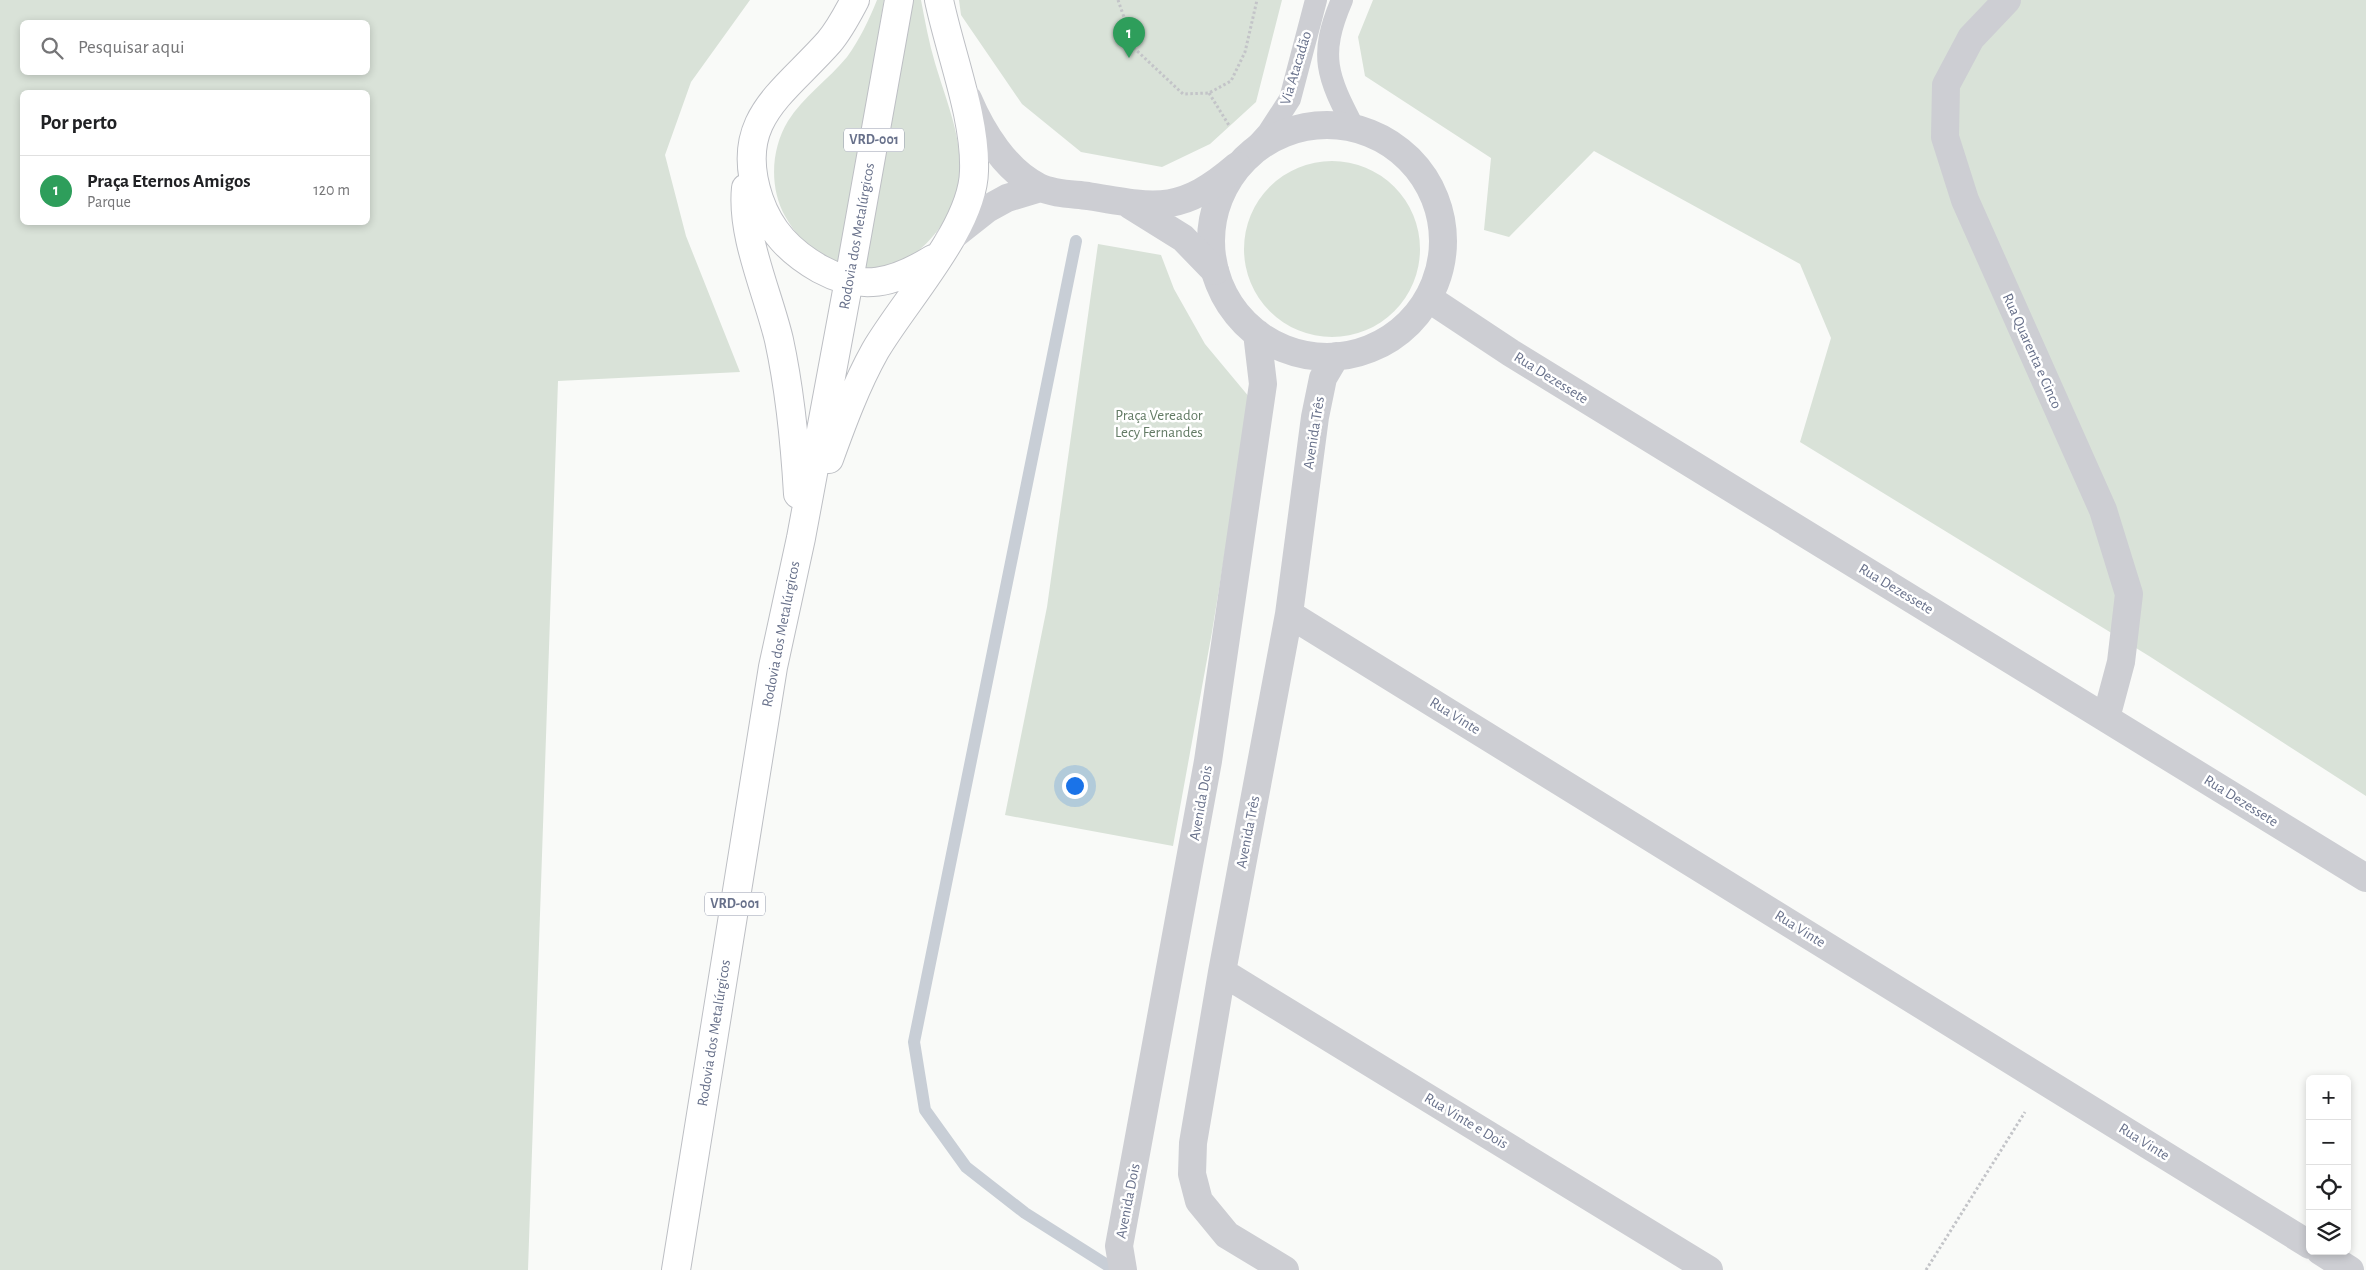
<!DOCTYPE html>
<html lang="pt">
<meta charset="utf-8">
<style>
:root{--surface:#fff;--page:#f2f2f2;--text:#202124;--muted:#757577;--line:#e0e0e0;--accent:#0b8043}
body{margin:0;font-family:"Alegreya Sans",sans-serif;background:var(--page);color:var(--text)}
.controls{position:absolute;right:15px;bottom:15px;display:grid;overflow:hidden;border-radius:8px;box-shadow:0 2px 8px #0003}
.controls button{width:45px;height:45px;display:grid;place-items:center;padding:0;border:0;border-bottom:1px solid var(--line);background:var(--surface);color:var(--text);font:25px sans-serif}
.you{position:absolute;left:1074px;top:785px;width:18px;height:18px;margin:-12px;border:4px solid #fff;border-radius:50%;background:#1a73e8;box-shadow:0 0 0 8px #1a73e833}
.badge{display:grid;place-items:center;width:32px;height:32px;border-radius:50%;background:var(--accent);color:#fff;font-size:16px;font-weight:700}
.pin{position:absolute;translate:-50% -41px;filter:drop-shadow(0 1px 2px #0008)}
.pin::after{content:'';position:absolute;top:26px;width:18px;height:15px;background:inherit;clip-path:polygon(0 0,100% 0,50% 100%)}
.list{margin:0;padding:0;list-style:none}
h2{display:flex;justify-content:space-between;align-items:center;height:65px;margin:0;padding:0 20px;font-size:21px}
h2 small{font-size:16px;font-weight:400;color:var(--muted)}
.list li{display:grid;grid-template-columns:32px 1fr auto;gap:15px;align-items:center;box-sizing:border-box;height:70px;padding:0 20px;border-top:1px solid var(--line)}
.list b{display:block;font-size:19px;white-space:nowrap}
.list p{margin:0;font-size:16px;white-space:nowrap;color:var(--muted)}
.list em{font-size:16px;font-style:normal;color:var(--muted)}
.icon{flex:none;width:28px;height:28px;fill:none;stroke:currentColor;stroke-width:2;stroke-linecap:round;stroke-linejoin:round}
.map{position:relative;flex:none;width:2366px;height:1270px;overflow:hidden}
.search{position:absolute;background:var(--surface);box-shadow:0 2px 8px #0003;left:20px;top:20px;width:350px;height:55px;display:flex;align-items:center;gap:12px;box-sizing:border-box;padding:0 18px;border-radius:8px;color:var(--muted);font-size:19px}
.panel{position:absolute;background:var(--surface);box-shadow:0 2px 8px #0003;left:20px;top:90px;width:350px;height:135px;border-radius:8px}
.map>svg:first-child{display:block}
.green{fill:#d9e2d8;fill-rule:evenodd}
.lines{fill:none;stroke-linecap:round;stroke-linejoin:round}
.stream{stroke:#c8ced6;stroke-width:12}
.primary-casing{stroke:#bdbfc4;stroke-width:30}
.path{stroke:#c3c4c8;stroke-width:3;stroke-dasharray:2.5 2.5;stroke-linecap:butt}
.service{stroke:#cdced3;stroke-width:22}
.minor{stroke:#cdced3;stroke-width:28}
.tertiary{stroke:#cdced3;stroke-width:28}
.primary{stroke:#fff;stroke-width:28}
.labels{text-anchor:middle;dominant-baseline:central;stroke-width:5;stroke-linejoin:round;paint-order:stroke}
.shield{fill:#fff;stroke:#959bad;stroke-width:1}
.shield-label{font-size:14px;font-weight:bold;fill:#67708a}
.street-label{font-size:15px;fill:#67708a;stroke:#fff}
.park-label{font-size:15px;fill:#637b65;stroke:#fff}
</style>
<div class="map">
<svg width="2366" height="1270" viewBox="0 0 2366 1270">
<rect width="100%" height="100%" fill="#f9faf8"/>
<path class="green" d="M0 0H750L691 82 665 155 686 236 740 372 558 381 528 1270H0ZM22 22H368V72H22ZM22 92H368V222H22Z
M877 0H884L840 265C814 254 798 239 785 216 769 187 771 149 788 121 803 97 829 79 847 57 860 39 869 20 877 0Z
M913 0H921C925 21 929 43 935 63 952 120 980 176 938 230 928 243 911 260 894 265 885 268 874 269 864 270Z
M959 0H1282L1256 102 1210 144 1162 167 1081 152 1022 104 961 15Z
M1373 0H2366V796L2149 656 1800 442 1831 338 1800 264 1594 151 1509 237 1484 230 1491 158 1365 76 1358 37Z
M1244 249a88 88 0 1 1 176 0a88 88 0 1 1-176 0Z
M1098 244 1161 255 1174 289 1205 344 1250 398 1212 632 1173 846 1005 815 1047 607Z"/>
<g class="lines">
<path class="stream" d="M1076 241 914 1042 925 1110 966 1167 1025 1213 1115 1270"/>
<defs>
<path id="primary" d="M855 0C847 15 840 29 829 42 783 94 732 120 759 199 770 231 790 252 820 269 862 292 894 283 933 259
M746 188C741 236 768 293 779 340 790 391 795 442 798 494
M829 459C842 423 856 385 875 351 904 301 973 228 974 171 976 118 950 53 939 0
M676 1270 773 667 801 538 849 280 899 0"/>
</defs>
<use href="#primary" class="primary-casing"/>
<path class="path" d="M1118 0 1135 49 1183 94 1209 93 1231 81 1245 52 1257 0
M1209 93 1230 127
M1926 1270 2025 1112"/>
<path class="service" d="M1342 0C1318 56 1327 76 1354 128
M1248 155 1268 133 1290 99 1316 0"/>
<path class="minor" d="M2007 0 1971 38 1946 85 1945 137 1965 200 2103 510 2129 594 2121 662 2106 718
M1211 241a116 116 0 1 1 232 0a116 116 0 1 1-232 0Z
M1428 298 1511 353 2366 878
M1289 614 2310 1245
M1222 972 1709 1270
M2320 1251 2350 1270
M1123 1270 1119 1246 1208 761 1263 384 1257 333
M1285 1270 1227 1235 1199 1201 1192 1174 1193 1143 1222 972 1289 614 1315 417 1323 378 1336 356"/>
<path class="tertiary" d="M968 99C982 132 1006 171 1039 187 1053 194 1073 194 1088 196 1157 208 1181 214 1237 166
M1130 205 1183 238 1215 271
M949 239 987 209 1007 198 1040 188"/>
<use href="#primary" class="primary"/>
</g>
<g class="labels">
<g class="shield">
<rect x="844" y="128.5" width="60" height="23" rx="4"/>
<rect x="705" y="892.5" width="60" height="23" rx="4"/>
</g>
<g class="shield-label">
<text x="874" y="140">VRD-001</text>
<text x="735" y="904">VRD-001</text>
</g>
<g class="street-label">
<text transform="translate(1296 68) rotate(-73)">Via Atacadão</text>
<text transform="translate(857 236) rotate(-80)">Rodovia dos Metalúrgicos</text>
<text transform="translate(2032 351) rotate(66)">Rua Quarenta e Cinco</text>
<text transform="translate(1551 378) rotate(32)">Rua Dezessete</text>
<text transform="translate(1314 433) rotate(-81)">Avenida Três</text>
<text transform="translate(1896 589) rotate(31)">Rua Dezessete</text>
<text transform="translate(781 634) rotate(-79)">Rodovia dos Metalúrgicos</text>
<text transform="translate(1455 716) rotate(32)">Rua Vinte</text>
<text transform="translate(2241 801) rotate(32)">Rua Dezessete</text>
<text transform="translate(1201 803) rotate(-80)">Avenida Dois</text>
<text transform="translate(1248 832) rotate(-79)">Avenida Três</text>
<text transform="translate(1800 929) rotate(32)">Rua Vinte</text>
<text transform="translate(714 1033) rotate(-81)">Rodovia dos Metalúrgicos</text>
<text transform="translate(1466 1121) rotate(31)">Rua Vinte e Dois</text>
<text transform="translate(2144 1142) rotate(32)">Rua Vinte</text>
<text transform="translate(1128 1201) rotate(-79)">Avenida Dois</text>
</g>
<g class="park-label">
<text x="1159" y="415">Praça Vereador<tspan x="1159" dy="17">Lecy Fernandes</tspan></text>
</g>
</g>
</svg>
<div class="controls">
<button>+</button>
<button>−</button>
<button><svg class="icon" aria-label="locate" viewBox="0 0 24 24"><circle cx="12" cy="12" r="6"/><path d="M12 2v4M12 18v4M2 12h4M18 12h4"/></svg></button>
<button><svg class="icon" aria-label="layers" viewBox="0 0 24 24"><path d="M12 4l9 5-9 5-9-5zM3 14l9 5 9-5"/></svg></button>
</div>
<div class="you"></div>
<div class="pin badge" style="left:1129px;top:58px;background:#2e9e5b">1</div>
<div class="search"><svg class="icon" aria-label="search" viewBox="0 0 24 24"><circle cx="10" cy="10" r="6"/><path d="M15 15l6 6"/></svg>Pesquisar aqui</div>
<section class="panel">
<h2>Por perto<small></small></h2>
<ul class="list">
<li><span class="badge" style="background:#2e9e5b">1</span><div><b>Praça Eternos Amigos</b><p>Parque</p></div><em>120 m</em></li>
</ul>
</section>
</div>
